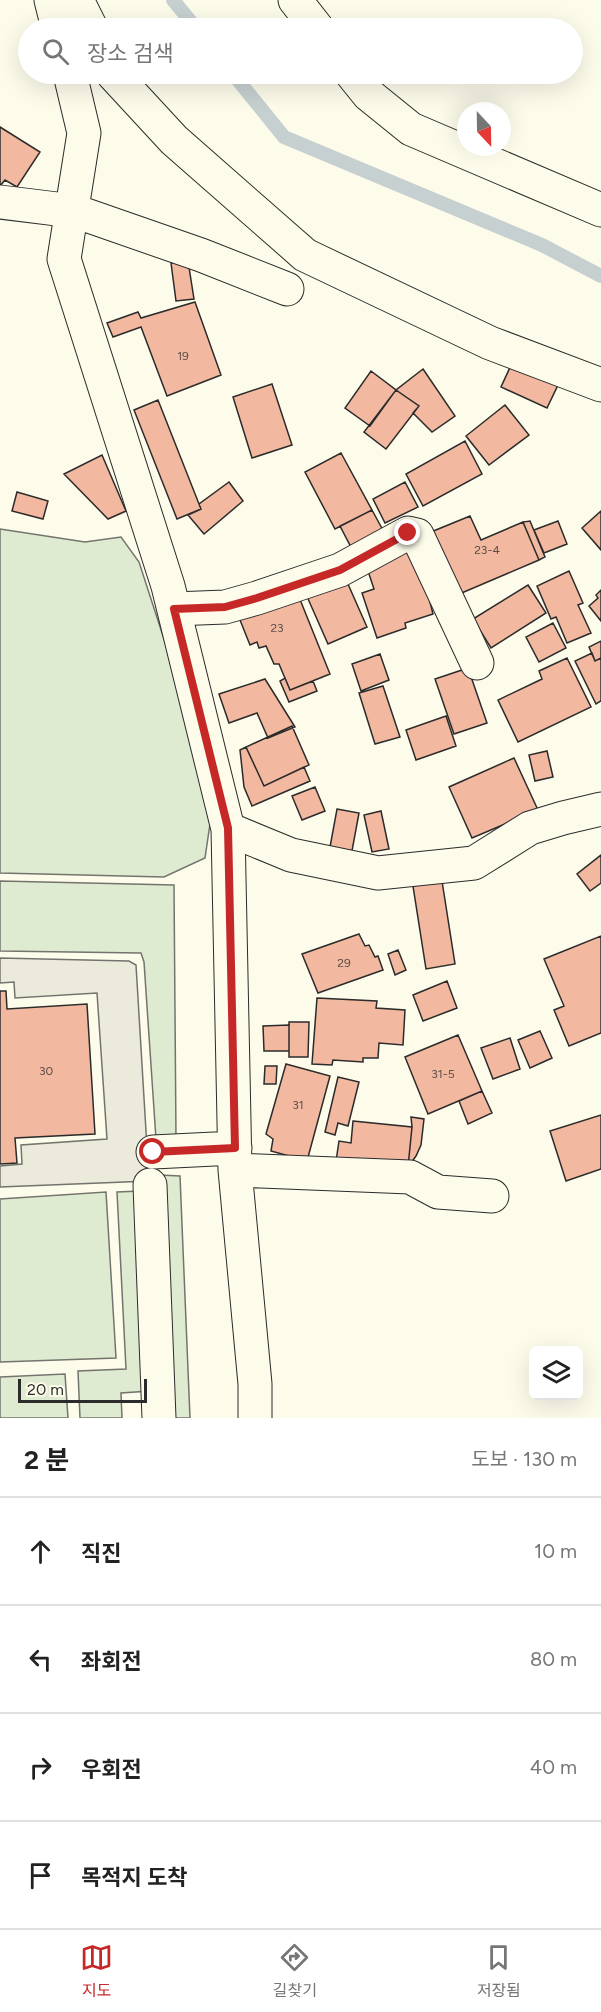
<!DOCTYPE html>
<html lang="ko">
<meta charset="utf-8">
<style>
:root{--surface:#fff;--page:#f2f2f2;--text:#222;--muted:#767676;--line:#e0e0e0;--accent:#c62828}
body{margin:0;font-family:Figtree,"Noto Sans KR",sans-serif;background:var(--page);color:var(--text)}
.controls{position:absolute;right:18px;bottom:18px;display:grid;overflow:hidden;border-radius:9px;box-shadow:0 6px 24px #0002}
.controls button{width:54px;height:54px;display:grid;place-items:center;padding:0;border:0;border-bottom:2px solid var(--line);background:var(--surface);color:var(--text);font:30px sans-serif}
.compass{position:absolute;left:457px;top:102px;width:54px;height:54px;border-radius:50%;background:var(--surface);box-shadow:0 6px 24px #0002;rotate:158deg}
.scale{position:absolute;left:18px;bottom:15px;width:129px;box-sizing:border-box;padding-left:6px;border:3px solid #2b2b2b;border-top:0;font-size:16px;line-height:21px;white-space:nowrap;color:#2b2b2b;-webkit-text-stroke:4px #fdfbea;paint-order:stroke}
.stop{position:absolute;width:18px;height:18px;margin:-14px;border:4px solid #c62828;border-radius:50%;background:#fff}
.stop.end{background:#c62828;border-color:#fff;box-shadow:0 2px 6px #0008}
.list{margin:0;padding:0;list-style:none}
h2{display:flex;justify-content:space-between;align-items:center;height:78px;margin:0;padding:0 24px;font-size:26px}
h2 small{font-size:20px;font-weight:400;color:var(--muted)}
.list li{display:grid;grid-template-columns:39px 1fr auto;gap:18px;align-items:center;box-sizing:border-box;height:108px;padding:0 24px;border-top:2px solid var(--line)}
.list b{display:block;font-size:22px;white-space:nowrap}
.list em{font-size:20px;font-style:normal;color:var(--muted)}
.icon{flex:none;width:33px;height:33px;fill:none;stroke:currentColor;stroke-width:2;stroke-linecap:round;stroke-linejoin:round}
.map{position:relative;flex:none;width:601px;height:1418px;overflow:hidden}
.search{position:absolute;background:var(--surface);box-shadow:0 6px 24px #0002;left:18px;right:18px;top:18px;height:66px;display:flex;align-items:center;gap:15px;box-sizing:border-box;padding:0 21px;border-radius:33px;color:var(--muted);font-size:22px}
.sheet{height:510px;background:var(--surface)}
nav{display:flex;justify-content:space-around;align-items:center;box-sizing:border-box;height:84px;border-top:2px solid var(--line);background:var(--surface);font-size:16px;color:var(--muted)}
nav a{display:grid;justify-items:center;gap:3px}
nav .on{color:var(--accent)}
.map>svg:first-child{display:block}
.green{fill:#deebd1;stroke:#74746e;stroke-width:1.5}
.parking{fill:#eceadb;stroke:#74746e;stroke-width:1.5}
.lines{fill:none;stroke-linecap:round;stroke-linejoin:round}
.stream{stroke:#c7d0d0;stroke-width:14}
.building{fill:#f2b8a0;stroke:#2b2b2b;stroke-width:1.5}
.minor-casing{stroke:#2b2b2b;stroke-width:35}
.minor{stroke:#fdfbea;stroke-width:33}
.route{stroke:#c62828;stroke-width:8}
.labels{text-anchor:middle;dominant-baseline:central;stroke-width:4.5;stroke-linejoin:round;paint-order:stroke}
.number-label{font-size:12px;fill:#5d4e48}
</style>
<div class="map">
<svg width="601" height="1418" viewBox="0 0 601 1418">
<rect width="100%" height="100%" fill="#fdfbea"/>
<path class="green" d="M0 529 85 542 121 537 139 562 187 710 211 817 205 858 164 877 0 873Z
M0 881 174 885 176 1139H156L144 962 141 953 0 951Z
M159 1175 180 1176 190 1418H170Z
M140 1191 150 1391 121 1393 122 1418H80L78 1371 126 1369 117 1192Z
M106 1192 116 1358 0 1362V1199Z
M65 1374 68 1418H0V1377Z"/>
<path class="parking" d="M0 958 129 961 136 965 149 1181 0 1187V1166L22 1164 21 1145 107 1139 97 993 15 998 14 982 0 983Z"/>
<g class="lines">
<path class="stream" d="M173 0 196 28
M233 74 284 137 542 245 601 276"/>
</g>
<path class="building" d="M0 127 40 152 17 187 5 180 0 186Z
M188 261 194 299 176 301 171 263Z
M195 302 221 375 167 396 141 327 113 337 107 323 138 312 141 318Z
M512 363 558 385 547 408 501 387Z
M423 369 455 416 432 432 413 413 419 406 396 390Z
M371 371 396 390 370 426 345 408Z
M272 384 292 445 252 458 233 397Z
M396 390 419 406 386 449 364 432Z
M158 400 201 509 177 519 134 410Z
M505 405 529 435 489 465 466 436Z
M465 441 482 474 423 506 406 474Z
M341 453 372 510 335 529 305 472Z
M102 455 126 511 108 519 64 474Z
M229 482 243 501 204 534 188 515 201 509 199 504Z
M405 482 418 507 385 523 373 499Z
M17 492 48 501 43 519 12 511Z
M372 510 385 534 353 551 340 526Z
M601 511V550L582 528Z
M470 516 481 540 523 522 539 560 457 595 431 532Z
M530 521 545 557 539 560 523 522Z
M558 521 567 544 544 553 534 530Z
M411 544 436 600 430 602 433 614 405 623 406 628 377 638 362 593 374 589 364 559Z
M569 571 583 603 578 605 591 633 567 643 556 617 551 619 537 586Z
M344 575 367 627 328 644 305 592Z
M528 585 546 613 491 648 473 619Z
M601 590V621L589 606 598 598 596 595Z
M297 592 330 674 290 690 279 664H274L266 646 259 648 257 642 250 645 238 615Z
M553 623 566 648 539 662 526 637Z
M601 641V658L595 661 589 647Z
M592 653 595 661 601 658V701L596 704 575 661Z
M380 654 389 680 361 691 352 664Z
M567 658 591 707 518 742 498 700 542 679 539 671Z
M468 668 487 723 454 734 435 679Z
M285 678 290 690 313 681 317 691 289 702 280 681Z
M265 679 295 727 268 738 257 713 229 723 219 694Z
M383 686 400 737 375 744 359 693Z
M446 716 456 746 416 760 406 730Z
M292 726 309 765 264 786 246 747Z
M246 747 264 786 304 767 310 781 252 806 244 787 240 750Z
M547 751 553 777 535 781 529 755Z
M514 758 538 810 472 838 449 787Z
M315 787 325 811 302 820 292 796Z
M337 809 359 813 352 851 330 847Z
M381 811 389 849 372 852 364 815Z
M601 855V883L590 891 577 874Z
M442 881 455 964 426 969 413 886Z
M359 934 365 946 369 945 375 957 378 956 383 970 318 993 302 954Z
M601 936V1033L569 1046 554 1010 564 1006 544 959Z
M398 950 406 970 395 975 388 954Z
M447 981 457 1008 423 1021 413 995Z
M0 991H6L7 1009 87 1004 95 1134 15 1138 17 1163 0 1164Z
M317 998 377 1001 376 1008 405 1010 403 1045 379 1043 378 1058H363V1062L333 1060 332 1065 312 1064Z
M289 1022H309L308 1057H289Z
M289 1025V1051H264L263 1026Z
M540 1031 552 1058 530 1068 518 1040Z
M458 1035 482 1091 428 1114 405 1057Z
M510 1038 520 1069 493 1079 481 1048Z
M286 1064 330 1076 307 1161 271 1151 273 1139 266 1134Z
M265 1066H277L276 1084H264Z
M338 1077 359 1082 348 1126 338 1123 335 1135 325 1132Z
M482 1091 492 1113 468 1124 459 1101Z
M601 1115V1169L566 1181 550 1131Z
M411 1117 424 1119 421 1145 416 1156 408 1167 412 1127Z
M353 1121 412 1127 408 1167 336 1161 339 1141 351 1143Z"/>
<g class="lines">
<defs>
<path id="minor" d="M51 0 58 28
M77 0 91 28
M295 0 317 28
M70 74 84 133 64 259 168 586 228 829 235 1170 255 1384V1418
M113 74 174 140 305 255 490 343 601 385
M352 74 369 95 411 129 601 210
M0 202 73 211 86 215 201 255 287 289
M174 609 225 607 257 598 340 570 408 533 417 535 477 663
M228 829 291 855 378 873 474 863 530 828 563 818 601 809
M153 1152 235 1148
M235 1170 410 1177 438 1192 492 1196
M150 1185 159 1418"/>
</defs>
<use href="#minor" class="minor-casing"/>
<use href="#minor" class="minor"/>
</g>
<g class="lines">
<path class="route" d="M153 1152 235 1148 228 828 174 609 225 607 257 598 340 570 408 533"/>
</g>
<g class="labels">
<g class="number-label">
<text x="183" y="356">19</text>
<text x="487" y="550">23-4</text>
<text x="277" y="628">23</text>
<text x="344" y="963">29</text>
<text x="46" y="1071">30</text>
<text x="443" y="1074">31-5</text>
<text x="298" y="1105">31</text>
</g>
</g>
</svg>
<div class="controls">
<button><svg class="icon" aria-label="layers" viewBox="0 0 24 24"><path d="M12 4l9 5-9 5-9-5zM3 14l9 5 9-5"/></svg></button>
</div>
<svg class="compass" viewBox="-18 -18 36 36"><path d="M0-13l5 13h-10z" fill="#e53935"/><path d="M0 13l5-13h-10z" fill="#767676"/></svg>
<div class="scale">20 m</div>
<div class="stop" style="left:153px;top:1152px"></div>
<div class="stop end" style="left:408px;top:533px"></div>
<div class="search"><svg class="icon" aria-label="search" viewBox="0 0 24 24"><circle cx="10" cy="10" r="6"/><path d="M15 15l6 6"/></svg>장소 검색</div>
</div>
<section class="sheet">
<h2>2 분<small>도보 · 130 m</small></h2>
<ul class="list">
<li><svg class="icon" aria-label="ahead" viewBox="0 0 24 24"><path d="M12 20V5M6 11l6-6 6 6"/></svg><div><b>직진</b></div><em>10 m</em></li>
<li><svg class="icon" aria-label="left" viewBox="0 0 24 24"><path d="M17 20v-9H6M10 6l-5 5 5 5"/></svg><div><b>좌회전</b></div><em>80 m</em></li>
<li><svg class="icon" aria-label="right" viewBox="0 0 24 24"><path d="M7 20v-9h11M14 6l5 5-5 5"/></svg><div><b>우회전</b></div><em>40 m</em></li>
<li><svg class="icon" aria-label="arrive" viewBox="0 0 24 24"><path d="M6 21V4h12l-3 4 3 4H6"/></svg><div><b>목적지 도착</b></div></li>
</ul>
</section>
<nav>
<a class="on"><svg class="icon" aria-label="map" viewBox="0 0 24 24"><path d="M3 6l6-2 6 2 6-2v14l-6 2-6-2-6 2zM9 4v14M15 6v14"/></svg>지도</a>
<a><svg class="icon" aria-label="directions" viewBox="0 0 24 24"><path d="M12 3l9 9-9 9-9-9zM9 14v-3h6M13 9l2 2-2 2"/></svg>길찾기</a>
<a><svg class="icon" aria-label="saved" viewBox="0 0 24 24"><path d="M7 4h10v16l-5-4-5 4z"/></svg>저장됨</a>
</nav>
